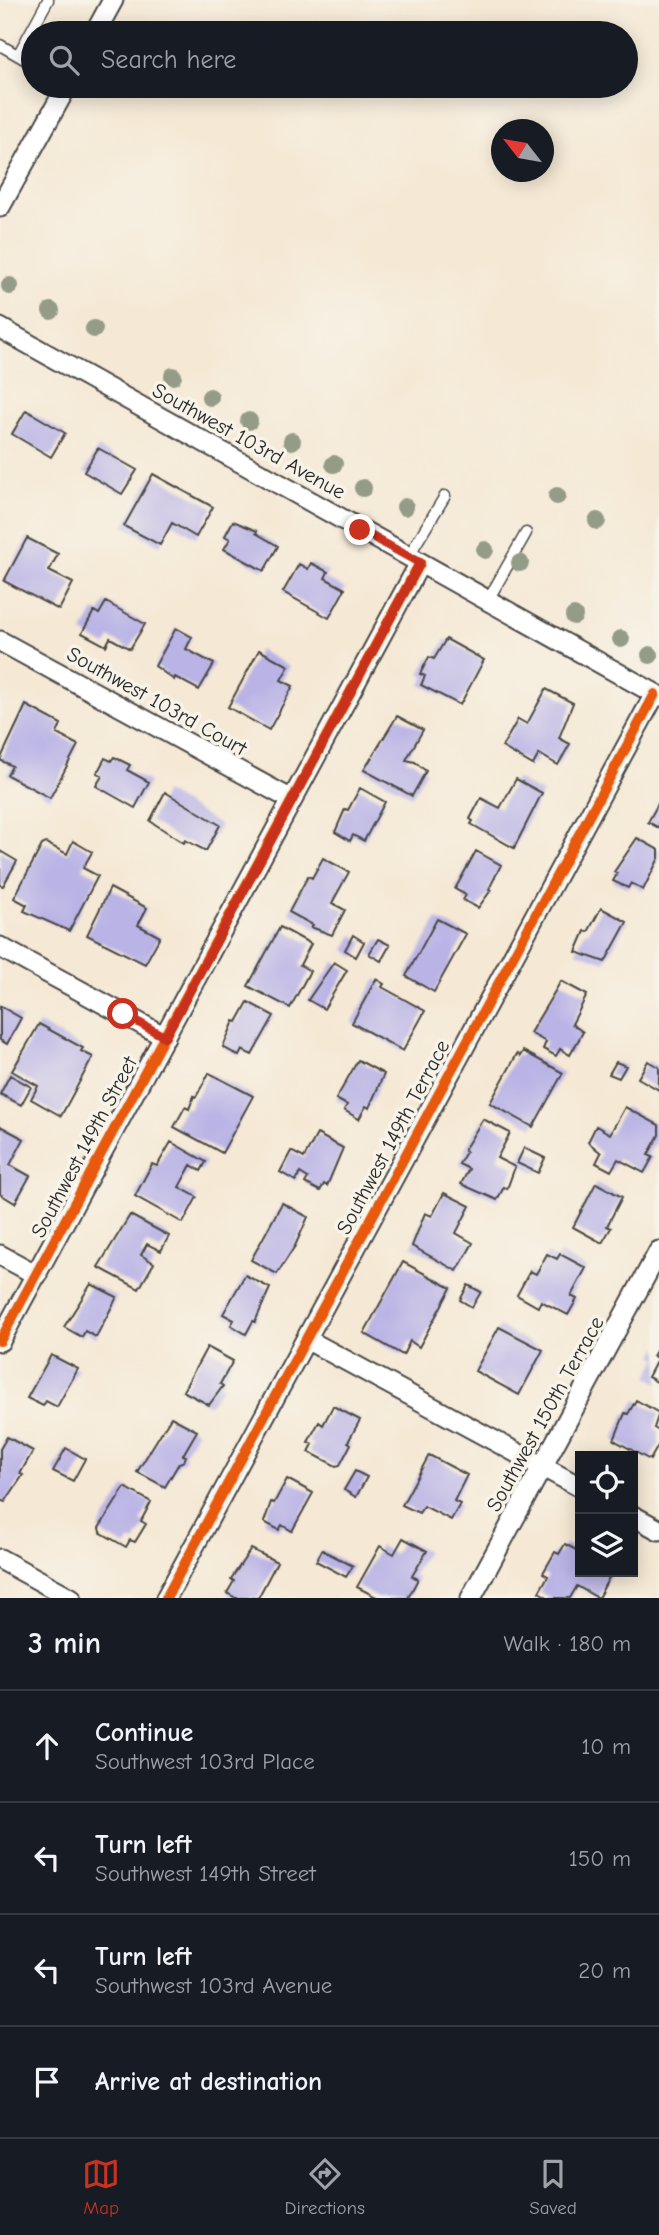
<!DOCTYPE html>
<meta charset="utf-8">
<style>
:root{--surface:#171b24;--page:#20242c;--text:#f1f3f6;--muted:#9ea1a6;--line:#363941;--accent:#c8321e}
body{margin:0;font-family:"Comic Neue",sans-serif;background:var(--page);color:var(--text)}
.controls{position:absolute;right:21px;bottom:21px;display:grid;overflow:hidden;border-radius:0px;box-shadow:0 4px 18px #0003}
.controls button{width:63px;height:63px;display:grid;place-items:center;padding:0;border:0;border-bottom:2px solid var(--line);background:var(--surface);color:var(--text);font:35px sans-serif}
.compass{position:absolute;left:491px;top:119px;width:63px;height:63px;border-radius:50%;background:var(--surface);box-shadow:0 4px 18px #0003;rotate:301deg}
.stop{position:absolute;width:21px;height:21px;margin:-16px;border:5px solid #c8321e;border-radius:50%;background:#fff}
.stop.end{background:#c8321e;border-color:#fff;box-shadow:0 2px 7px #0008}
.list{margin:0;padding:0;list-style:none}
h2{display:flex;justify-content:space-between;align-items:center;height:91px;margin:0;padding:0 28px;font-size:30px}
h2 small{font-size:23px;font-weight:400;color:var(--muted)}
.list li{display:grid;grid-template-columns:46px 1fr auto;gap:21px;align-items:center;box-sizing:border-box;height:112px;padding:0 28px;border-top:2px solid var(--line)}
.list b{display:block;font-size:26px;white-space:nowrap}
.list p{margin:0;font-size:23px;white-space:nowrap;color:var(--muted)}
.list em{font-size:23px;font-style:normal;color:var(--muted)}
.icon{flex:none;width:38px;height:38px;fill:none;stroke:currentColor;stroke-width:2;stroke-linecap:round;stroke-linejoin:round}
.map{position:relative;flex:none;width:659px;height:1598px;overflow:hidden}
.search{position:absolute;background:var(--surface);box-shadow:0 4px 18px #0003;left:21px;right:21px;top:21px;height:77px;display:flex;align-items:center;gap:18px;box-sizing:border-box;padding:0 24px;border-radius:38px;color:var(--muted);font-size:26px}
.sheet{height:539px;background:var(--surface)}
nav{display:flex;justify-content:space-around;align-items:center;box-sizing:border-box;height:98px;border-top:2px solid var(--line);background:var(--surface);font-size:19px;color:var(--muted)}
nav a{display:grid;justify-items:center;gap:4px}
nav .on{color:var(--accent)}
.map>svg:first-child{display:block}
.building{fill:#b9b3e6}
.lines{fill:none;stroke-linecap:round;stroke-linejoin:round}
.lane-casing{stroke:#494744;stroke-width:13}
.street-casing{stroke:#494744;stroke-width:23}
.lane{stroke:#fff;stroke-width:10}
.street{stroke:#fff;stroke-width:19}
.cycleway-casing{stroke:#f7f3e8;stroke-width:15}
.cycleway{stroke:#e8590c;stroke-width:10}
.tree{fill:#949c88}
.route{stroke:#c8321e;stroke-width:9}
.labels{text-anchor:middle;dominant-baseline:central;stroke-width:7;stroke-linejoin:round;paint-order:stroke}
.street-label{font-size:21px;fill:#2b2b2b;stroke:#f7f3e8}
</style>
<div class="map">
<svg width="659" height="1598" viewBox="0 0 659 1598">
<rect width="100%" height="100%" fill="#f7f3e8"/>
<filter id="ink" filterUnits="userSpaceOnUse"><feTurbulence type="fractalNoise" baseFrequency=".0143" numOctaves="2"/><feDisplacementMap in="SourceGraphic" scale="14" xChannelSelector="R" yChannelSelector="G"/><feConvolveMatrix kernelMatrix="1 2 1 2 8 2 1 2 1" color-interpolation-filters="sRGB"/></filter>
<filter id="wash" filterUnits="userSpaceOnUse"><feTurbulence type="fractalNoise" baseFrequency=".00686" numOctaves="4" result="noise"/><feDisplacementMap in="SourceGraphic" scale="28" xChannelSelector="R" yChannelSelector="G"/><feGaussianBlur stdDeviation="1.57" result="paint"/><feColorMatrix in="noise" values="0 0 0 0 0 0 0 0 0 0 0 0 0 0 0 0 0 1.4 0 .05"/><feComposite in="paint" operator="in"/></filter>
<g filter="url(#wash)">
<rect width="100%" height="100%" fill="#f5e8d4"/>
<g id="blocks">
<path class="building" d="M26 410 65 433 51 457 12 434Z
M98 448 137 470 122 494 84 472Z
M153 474 213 507 196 537 172 523 160 545 124 526Z
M233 521 257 531 256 533 278 546 264 571 224 549 230 539 225 536Z
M27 538 58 554 49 571 73 583 59 610 4 581Z
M311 563 328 572 325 578 345 589 329 618 283 592 299 564 308 569Z
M106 602 145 624 130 649 110 638 106 646 82 633 94 611 99 614Z
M176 628 192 637 186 649 214 664 199 690 175 677 174 680 155 666Z
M446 639 484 660 460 705 421 685 425 676 420 674 429 657 434 659Z
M259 650 289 666 281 680 293 686 269 730 228 707Z
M546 689 573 703 559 738 570 744 558 765 539 754 533 765 502 747 518 719 527 724Z
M26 705 61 724 57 734 78 745 50 798 7 775 12 766 0 760Z
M397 716 423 730 406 760 415 762 426 771 412 796 364 770Z
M114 757 130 765 127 770 149 782 135 808 96 786 102 776 97 773 105 758 111 761Z
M516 779 542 793 514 848 471 824 473 821 470 819 481 798 500 808Z
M360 788 385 802 364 841 353 835 350 841 335 832 345 809 348 810Z
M165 792 220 825 206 851 185 840 184 843 150 821Z
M659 802V828L648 822Z
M637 838 659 850V858L643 890 631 883 628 888 613 881 617 874 614 872Z
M73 841 92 852 83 868 98 876 69 931 24 911 27 905 14 898 42 845 46 843 67 854Z
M0 851 17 861 3 886 0 885Z
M476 851 501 865 489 889 491 890 478 908 463 900 466 895 455 889Z
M323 858 349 872 332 903 345 910 332 935 311 927 313 925 289 912 308 876 312 878Z
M110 888 147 908 138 925 160 937 145 964 87 935Z
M601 908 627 922 605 962 576 952 585 931 588 932Z
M437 919 466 934 434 992 406 976Z
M280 927 311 944 300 965 310 971 290 1008 248 986Z
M353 935 364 942 356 957 345 950Z
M378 939 390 945 381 961 369 954Z
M334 962 347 970 324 1009 308 1000Z
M376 979 384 984 382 987 425 1011 403 1051 352 1023Z
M561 981 587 995 572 1024 583 1032 570 1055 560 1049 556 1056 543 1049 546 1042 530 1033Z
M248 1002 274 1016 252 1055 242 1050 239 1056 223 1047 234 1021 237 1022Z
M0 1006 21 1018 7 1044 0 1040Z
M39 1024 83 1048 81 1051 93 1057 61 1116 31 1099 38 1086 12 1071Z
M523 1051 563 1073 533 1127 490 1103 517 1054 520 1056Z
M358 1060 384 1074 369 1108 366 1106 359 1119 344 1110 347 1105 336 1099Z
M648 1061 659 1067V1090L638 1078Z
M616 1062 626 1066 619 1078 609 1074Z
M209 1073 253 1096 222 1153 174 1127 185 1107 189 1109 194 1096 196 1097Z
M10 1075 31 1087 21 1105 0 1094Z
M625 1107 659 1125V1135L648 1155 653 1157 644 1173 618 1159 611 1171 596 1163 601 1153 588 1142 596 1126 610 1134Z
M483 1119 510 1133 497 1158 515 1167 507 1189 504 1187 497 1200 461 1184 469 1169 459 1164 466 1152 464 1150Z
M0 1126 24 1139 10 1165 30 1176 15 1203 0 1194Z
M317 1134 343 1148 327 1186 324 1184 320 1191 305 1183 308 1178 300 1173 296 1181 280 1172 291 1151 304 1158Z
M171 1142 206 1162 201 1171 191 1165 179 1187 197 1197 183 1223 135 1196 152 1164 157 1166Z
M524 1148 545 1158 538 1173 517 1163Z
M596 1183 622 1197 607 1226 611 1228 602 1243 573 1227Z
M444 1193 470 1206 456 1233 473 1243 457 1271 412 1246 425 1213 432 1216Z
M282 1203 308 1217 295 1246 277 1274 251 1260Z
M130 1215 169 1236 161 1251 147 1244 141 1255 154 1263 139 1289 98 1267Z
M547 1254 557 1259 560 1254 586 1268 571 1296 577 1299 568 1315 541 1301 538 1307 517 1295 530 1271 536 1274Z
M403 1262 451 1288 419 1347 410 1341 403 1355 364 1333Z
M245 1275 270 1288 255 1322 253 1321 246 1334 231 1325 234 1320 223 1314Z
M91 1284 117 1297 96 1337 85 1331 82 1337 64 1327Z
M468 1285 481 1292 472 1307 460 1300Z
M499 1327 543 1350 519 1395 475 1371Z
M659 1346V1383L648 1377 658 1358 653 1356Z
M207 1347 233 1361 220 1384 223 1386 209 1405 183 1391Z
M51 1355 78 1369 57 1407 46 1401 43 1406 27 1398Z
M636 1400 659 1413 654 1428 659 1431V1444L650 1460 614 1440 625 1413 628 1414Z
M333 1406 360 1420 348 1442 351 1444 340 1465 336 1466 309 1452 313 1444 308 1442 319 1422 323 1425Z
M171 1417 197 1431 183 1455 186 1456 184 1461 179 1463 165 1487 137 1472Z
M7 1437 33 1451 20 1474 23 1475 5 1502 0 1500V1449Z
M66 1448 85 1459 73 1481 53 1471Z
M429 1455 467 1475 454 1501 460 1504 451 1520 424 1506 419 1513 402 1505Z
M355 1471 367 1477 356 1497 344 1490Z
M287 1479 313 1493 292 1531 282 1525 279 1530 264 1522 271 1502 274 1503Z
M125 1487 151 1502 141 1521 146 1524 135 1542 130 1540 126 1547 100 1532 99 1528Z
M403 1538 427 1551 412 1576 418 1579 408 1598H378L357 1587 380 1546 394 1554Z
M565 1544 580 1552V1572H612L598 1598 577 1586 570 1598H549L539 1592 548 1576 543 1573 555 1552 559 1554Z
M251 1549 277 1562 258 1598H236L227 1593 234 1581 231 1579Z
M322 1550 353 1566 346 1577 316 1561Z"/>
</g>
</g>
<g filter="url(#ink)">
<use href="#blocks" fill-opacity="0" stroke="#494744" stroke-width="2"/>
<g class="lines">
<defs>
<path id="lane" d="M0 45 33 64
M18 55 48 0
M408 557 445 496
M488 600 526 533"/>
<path id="street" d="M95 33 113 0
M0 207 67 86
M0 328 659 696
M0 641 292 800
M0 947 165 1037
M0 1255 37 1275
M306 1339 580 1487
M0 1341 420 563
M633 1516 659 1530
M0 1559 71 1598
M166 1598 655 694
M471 1598 659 1251"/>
</defs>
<use href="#lane" class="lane-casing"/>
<use href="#street" class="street-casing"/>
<use href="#lane" class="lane"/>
<use href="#street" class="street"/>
<defs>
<path id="cycleway" d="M0 1341 420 563
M166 1598 655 694"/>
</defs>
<use href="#cycleway" class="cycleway-casing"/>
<use href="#cycleway" class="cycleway"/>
</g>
<g class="tree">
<circle cx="10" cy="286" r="9"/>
<circle cx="51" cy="311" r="9"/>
<circle cx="94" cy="329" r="9"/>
<circle cx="173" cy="376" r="9"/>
<circle cx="210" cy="397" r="9"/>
<circle cx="249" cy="421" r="9"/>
<circle cx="292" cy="441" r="9"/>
<circle cx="334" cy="464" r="9"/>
<circle cx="363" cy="488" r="9"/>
<circle cx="557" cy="496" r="9"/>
<circle cx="405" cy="507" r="9"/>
<circle cx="597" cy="521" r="9"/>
<circle cx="485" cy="550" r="9"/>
<circle cx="520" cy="563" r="9"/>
<circle cx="574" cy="616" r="9"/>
<circle cx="621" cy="639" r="9"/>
<circle cx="650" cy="655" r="9"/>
</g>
</g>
<g class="lines" filter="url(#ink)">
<path class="route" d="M123 1014 165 1037 420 563 360 530"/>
</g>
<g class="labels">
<g class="street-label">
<text transform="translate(249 441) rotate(29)">Southwest 103rd Avenue</text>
<text transform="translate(157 701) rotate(29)">Southwest 103rd Court</text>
<text transform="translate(393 1137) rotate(-62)">Southwest 149th Terrace</text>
<text transform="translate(84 1147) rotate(-62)">Southwest 149th Street</text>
<text transform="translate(545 1414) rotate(-61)">Southwest 150th Terrace</text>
</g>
</g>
</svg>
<div class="controls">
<button><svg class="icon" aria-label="locate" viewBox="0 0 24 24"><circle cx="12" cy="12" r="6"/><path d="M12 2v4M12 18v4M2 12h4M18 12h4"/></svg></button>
<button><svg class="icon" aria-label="layers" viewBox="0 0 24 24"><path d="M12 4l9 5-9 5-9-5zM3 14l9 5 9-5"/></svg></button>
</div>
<svg class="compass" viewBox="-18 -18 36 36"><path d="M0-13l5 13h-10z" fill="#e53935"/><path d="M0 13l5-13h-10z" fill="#9ea1a6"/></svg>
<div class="stop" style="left:123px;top:1014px"></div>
<div class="stop end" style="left:360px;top:530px"></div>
<div class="search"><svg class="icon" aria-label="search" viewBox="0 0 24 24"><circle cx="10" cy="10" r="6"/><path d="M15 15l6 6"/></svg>Search here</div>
</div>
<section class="sheet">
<h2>3 min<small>Walk · 180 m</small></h2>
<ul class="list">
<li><svg class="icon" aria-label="ahead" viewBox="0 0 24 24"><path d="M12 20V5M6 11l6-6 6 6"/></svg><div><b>Continue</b><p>Southwest 103rd Place</p></div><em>10 m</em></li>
<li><svg class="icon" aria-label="left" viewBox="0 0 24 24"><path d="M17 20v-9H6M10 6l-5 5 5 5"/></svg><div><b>Turn left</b><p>Southwest 149th Street</p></div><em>150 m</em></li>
<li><svg class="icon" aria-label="left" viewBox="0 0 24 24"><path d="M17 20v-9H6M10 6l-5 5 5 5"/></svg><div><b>Turn left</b><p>Southwest 103rd Avenue</p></div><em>20 m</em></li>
<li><svg class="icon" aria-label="arrive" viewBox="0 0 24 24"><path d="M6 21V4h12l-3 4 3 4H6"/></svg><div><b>Arrive at destination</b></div></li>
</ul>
</section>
<nav>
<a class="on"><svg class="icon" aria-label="map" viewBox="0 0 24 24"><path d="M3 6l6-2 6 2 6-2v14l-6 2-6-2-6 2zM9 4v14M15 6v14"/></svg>Map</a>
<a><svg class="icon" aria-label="directions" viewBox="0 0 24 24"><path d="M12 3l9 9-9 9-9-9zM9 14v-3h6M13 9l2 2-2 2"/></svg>Directions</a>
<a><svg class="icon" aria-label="saved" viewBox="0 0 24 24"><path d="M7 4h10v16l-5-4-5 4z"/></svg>Saved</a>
</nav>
